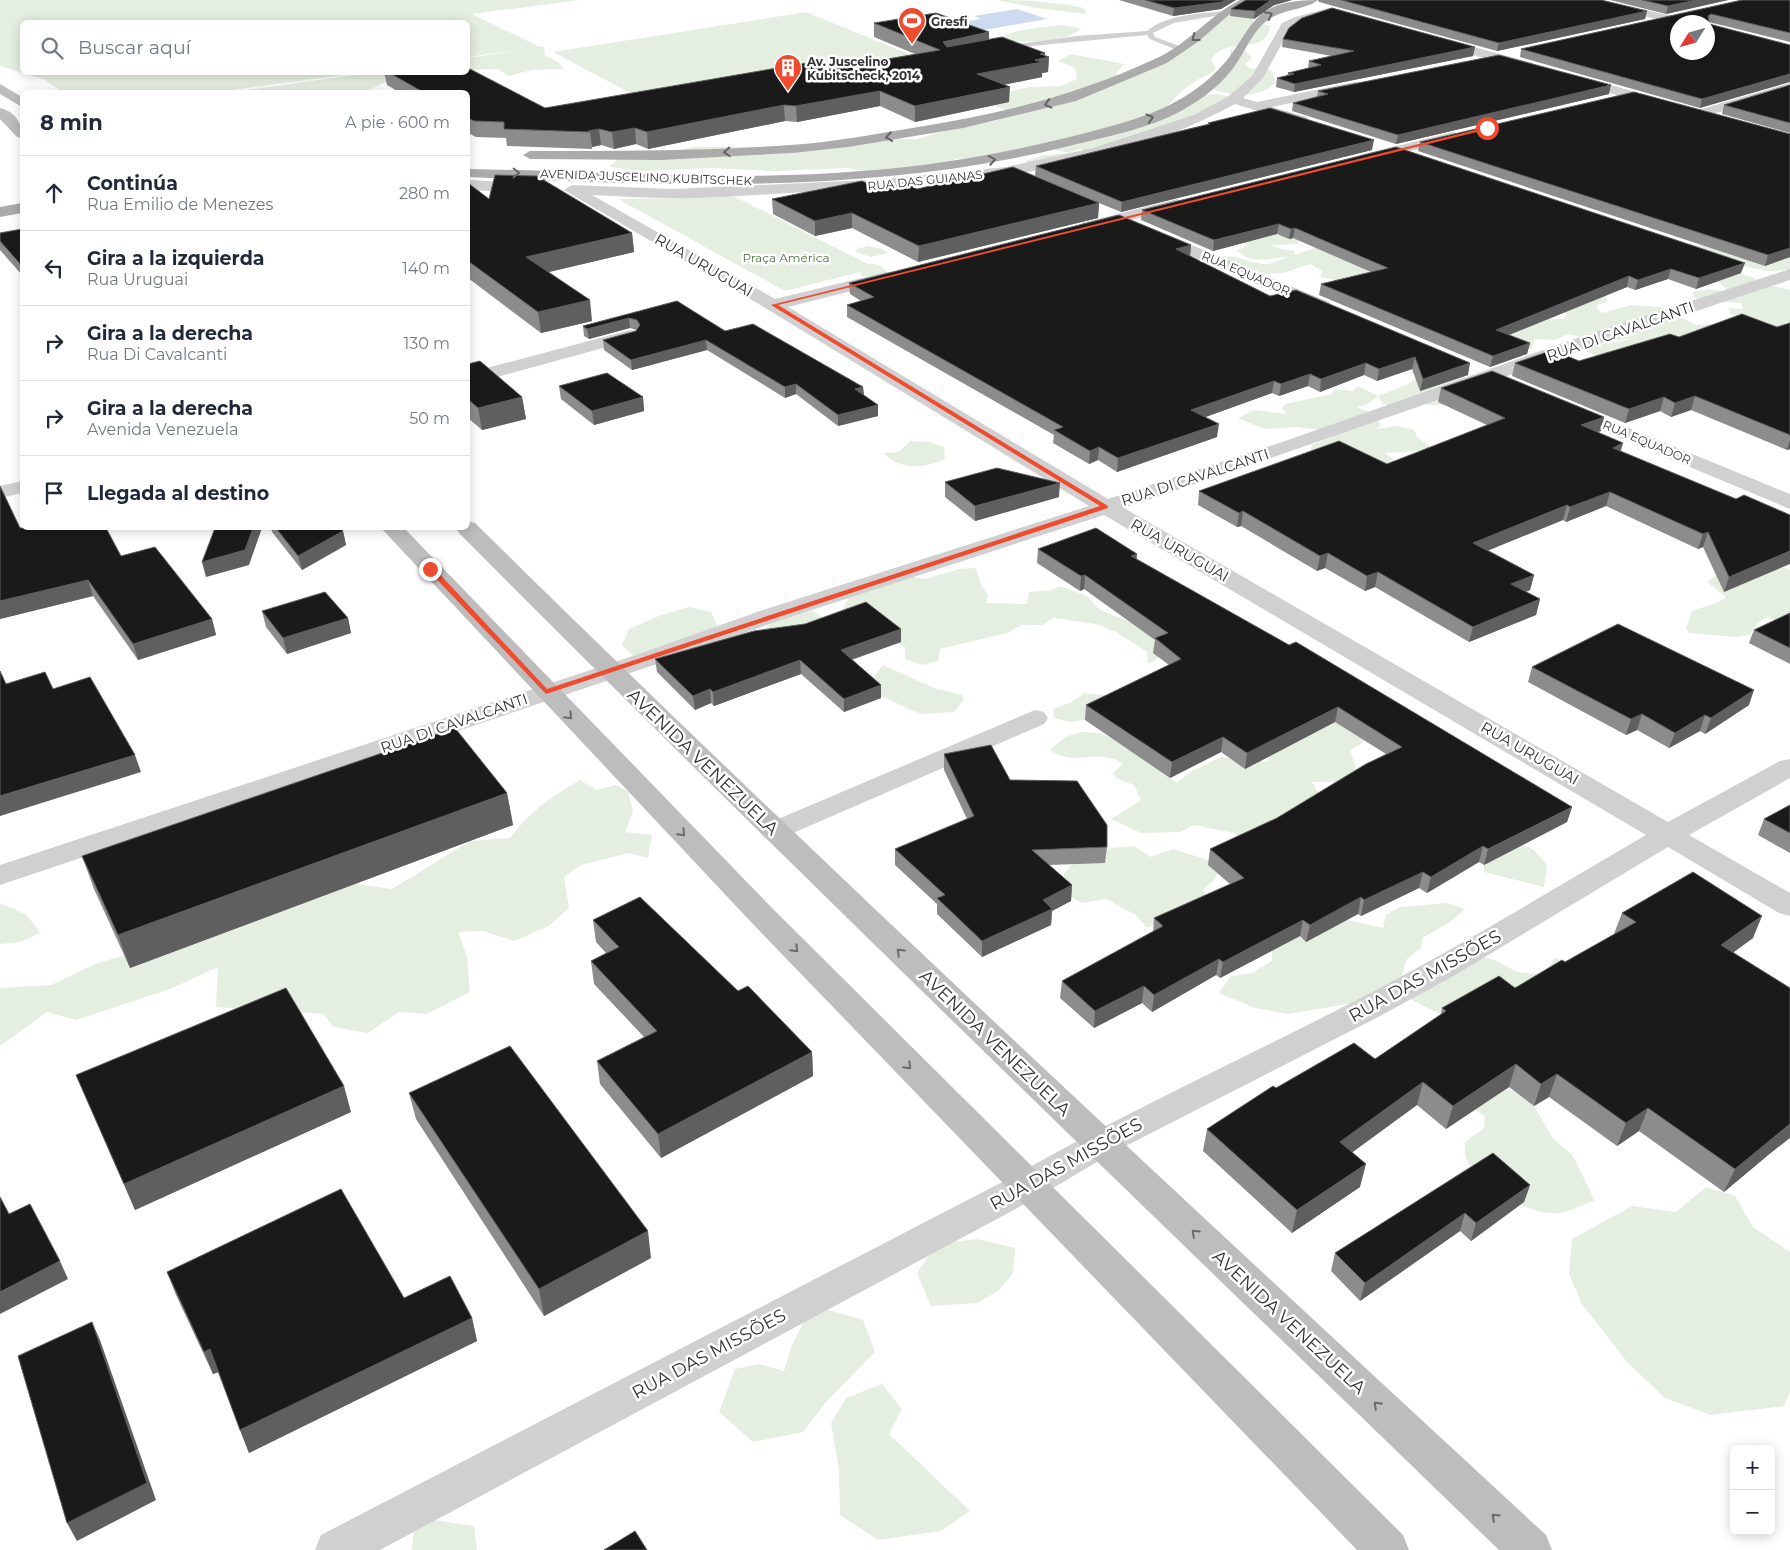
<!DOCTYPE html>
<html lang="es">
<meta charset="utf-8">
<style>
:root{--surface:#fff;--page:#f6f6f7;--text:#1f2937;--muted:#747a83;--line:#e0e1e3}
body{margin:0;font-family:Montserrat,sans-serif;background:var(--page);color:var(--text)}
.controls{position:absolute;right:15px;bottom:15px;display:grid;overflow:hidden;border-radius:8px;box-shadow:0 2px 12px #0003}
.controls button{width:45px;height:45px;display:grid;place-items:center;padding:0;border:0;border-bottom:1px solid var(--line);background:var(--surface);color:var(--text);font:25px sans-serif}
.compass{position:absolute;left:1670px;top:15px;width:45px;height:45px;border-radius:50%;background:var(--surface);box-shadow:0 2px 12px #0003;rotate:233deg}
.stop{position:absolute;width:15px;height:15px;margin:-11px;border:4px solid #ef4b2f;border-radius:50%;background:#fff}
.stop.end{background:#ef4b2f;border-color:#fff;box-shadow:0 1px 5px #0008}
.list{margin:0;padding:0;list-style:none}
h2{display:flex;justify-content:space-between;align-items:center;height:65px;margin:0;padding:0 20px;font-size:21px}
h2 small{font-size:16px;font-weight:400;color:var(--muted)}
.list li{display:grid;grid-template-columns:32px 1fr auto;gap:15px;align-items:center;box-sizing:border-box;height:75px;padding:0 20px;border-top:1px solid var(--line)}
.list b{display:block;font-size:19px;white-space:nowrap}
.list p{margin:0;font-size:16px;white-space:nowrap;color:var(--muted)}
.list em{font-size:16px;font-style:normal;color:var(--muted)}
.icon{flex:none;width:28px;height:28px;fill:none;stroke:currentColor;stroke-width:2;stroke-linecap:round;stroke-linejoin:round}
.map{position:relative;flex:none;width:1790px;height:1550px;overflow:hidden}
.search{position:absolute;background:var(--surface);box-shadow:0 2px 12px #0003;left:20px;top:20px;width:450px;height:55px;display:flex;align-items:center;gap:12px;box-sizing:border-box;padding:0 18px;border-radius:8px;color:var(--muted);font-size:19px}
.panel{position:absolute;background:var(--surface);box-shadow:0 2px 12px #0003;left:20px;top:90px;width:450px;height:440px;border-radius:8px}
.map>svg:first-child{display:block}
.green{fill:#e5efe1}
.water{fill:#cddaef}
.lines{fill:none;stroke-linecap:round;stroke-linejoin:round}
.service{fill:#d0d0d0;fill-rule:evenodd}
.minor{fill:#d0d0d0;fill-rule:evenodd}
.secondary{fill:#bdbdbd;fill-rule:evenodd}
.primary{fill:#ababab;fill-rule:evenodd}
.wall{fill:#8c8c8c}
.shaded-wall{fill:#5f5f5f}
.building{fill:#1a1a1a;stroke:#5f5f5f;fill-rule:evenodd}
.oneway{stroke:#636363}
.oneway2{stroke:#6a6a6a}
.route{fill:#ef4b2f}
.labels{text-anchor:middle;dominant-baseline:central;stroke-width:5;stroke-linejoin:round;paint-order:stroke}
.far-poi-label{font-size:12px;font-weight:bold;fill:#333;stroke:#fff;text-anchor:start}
.far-street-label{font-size:12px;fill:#333;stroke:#fff}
.far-park-label{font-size:12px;fill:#4a723c;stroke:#fff}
.street-label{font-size:15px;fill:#333;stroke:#fff}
.near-street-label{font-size:18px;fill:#333;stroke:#fff}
</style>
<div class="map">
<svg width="1790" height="1550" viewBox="0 0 1790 1550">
<rect width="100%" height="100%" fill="#fff"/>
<path class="green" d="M0 0H581L472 14 540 47H544L545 56 558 62 564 69 532 70 508 76 498 69 468 70V58L532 48 468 57V22H22V72L358 73 217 92H63L43 79 0 66Z
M996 0C1026 0 1055 2 1084 8L1086 14 1037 8Z
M1255 0H1286L1290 2 1268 9 1259 14 1252 21 1270 26C1269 30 1269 34 1266 37 1253 52 1225 38 1211 60L1216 68C1212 75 1206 75 1199 79 1186 86 1169 102 1161 115 1182 104 1205 87 1229 97L1202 115 1085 152 1081 149 1070 152 1074 155 1028 163 1026 161 1045 155 1070 153 1055 150 956 159 933 166 870 172 848 168 775 171 709 168 639 171 609 167 621 156 665 152 694 147H758L884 139H917L964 125 995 121 1015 113 997 107 985 97 1030 87 1061 86 1077 79 1075 68 1058 61 1071 54 1124 64 1117 72 1115 80 1168 63 1223 17Z
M806 12 911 55 645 101 553 52Z
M1061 25 1081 28C1072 42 1016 44 1001 39 1009 29 1047 27 1061 25Z
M1230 49 1246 51 1252 58 1245 64 1250 68 1271 70 1276 81C1262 100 1234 96 1214 90L1215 85 1231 68Z
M369 73H454L385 82 369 90 368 92H233Z
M735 197 868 264C878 263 882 267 888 273L871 277 862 276 860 272 785 291 618 199Z
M1268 233 1299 239 1298 244 1271 245 1280 249 1295 251 1294 255 1315 248H1325L1373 272 1346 282 1320 277 1322 271 1310 264 1283 273 1262 274 1216 257C1238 254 1244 262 1263 264 1273 265 1280 259 1289 257 1273 257 1251 266 1237 250L1248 246 1241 241Z
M1688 244 1790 256V270L1767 271 1732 264Z
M868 246 882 249 888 253 871 257 855 252 857 249Z
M1717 271 1750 276 1761 283 1790 290V352L1764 327 1770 323 1754 318 1731 315 1728 308 1743 309 1741 303 1703 301 1694 297 1693 292 1708 289 1731 292 1714 279Z
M1462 282 1553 319H1563L1567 315 1565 312 1588 290 1606 296 1607 302 1597 305V309L1602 313 1631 305 1661 307 1696 325 1714 324 1721 326 1601 359 1584 350 1586 346C1602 343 1617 343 1632 338L1601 343 1569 334 1555 340 1534 339 1532 349 1513 343Z
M1457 365 1465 377 1460 383 1463 406 1411 404 1394 407 1383 404 1378 396 1366 405 1357 407 1379 416 1380 426 1376 429 1398 426 1414 430 1418 438 1431 447 1419 451 1385 453 1393 459 1397 465 1310 452 1312 445 1332 437 1337 432 1296 427 1264 429 1238 418 1255 410 1287 414 1282 408 1285 404 1332 394 1334 389 1353 391 1358 386 1378 396 1406 385 1421 375Z
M910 441 930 442 944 447 945 459C923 469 901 470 883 453L899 452Z
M1760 565 1782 567 1790 570V625L1767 617 1757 624 1750 635 1735 637 1689 633 1686 628 1692 611 1719 602 1726 597 1707 582 1721 571Z
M976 568 981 585 988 595 986 603 1027 604 1029 592 1052 590 1060 586 1087 596 1100 610 1128 621 1159 636 1167 652 1148 664 1147 652 1116 632 1096 624 1054 618 1042 625H1022L1007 633 940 649 938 661 923 665 905 659V647L846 617 844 607 849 597 901 575 926 579 959 569Z
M689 607 711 612 721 635 748 640 763 631 777 617 812 611 828 620 683 661 636 659 622 645 629 629 661 615Z
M883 665 934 688 962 695 963 701 954 712 920 714 879 695 871 680Z
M1085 693 1119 697 1101 705 1085 720 1070 722 1054 718 1053 709 1072 702Z
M1280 701 1369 733 1361 744 1350 750 1358 774 1338 782H1312L1323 800 1255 848 1234 833 1194 825 1180 832 1141 833 1111 819 1141 800 1134 785 1118 779 1112 774 1123 764C1098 747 1075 768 1050 750 1055 746 1059 741 1065 738 1102 715 1149 763 1177 783L1189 773 1221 757 1267 762 1272 750Z
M580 780 596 790 616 785 628 791 633 811 625 832 652 835 648 858 629 853 581 865 564 877 569 908 549 926 514 941 483 931 458 932 467 957 470 992 427 1014 399 1012 368 1033 333 1027 324 1014 216 1007 218 967 170 989 76 1020 47 1012 0 1046V988L51 985 98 963 156 946 329 880 392 889 470 841 510 838C529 812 552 796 580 780Z
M1509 839 1534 850 1547 865 1544 887 1484 872C1482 856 1498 848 1509 839Z
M1134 846 1151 857 1173 849 1223 865 1214 880 1203 890 1213 903 1170 924 1146 927 1136 915 1106 899 1082 903 1065 893 1064 873 1080 856 1112 848Z
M0 903 27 915 40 933 20 942 0 944Z
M1447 903 1465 909 1450 922 1422 938 1421 948 1406 960 1402 976 1452 949 1495 960 1517 972 1543 975 1555 957 1580 972 1444 1016 1412 1000 1401 977 1354 1003 1288 1014 1255 1008 1219 993 1231 976 1252 973 1272 961V936L1330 916 1383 928 1386 915 1400 907Z
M1490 1080 1515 1092 1534 1106 1552 1137 1573 1156 1595 1201C1583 1204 1570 1212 1558 1213 1531 1217 1481 1185 1467 1161 1464 1157 1465 1148 1465 1142L1484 1128 1485 1117 1466 1103Z
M1706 1187 1735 1196 1753 1227 1790 1252V1392L1784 1406 1711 1415 1665 1398 1627 1362 1582 1304 1569 1274 1572 1239 1632 1206 1676 1212Z
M977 1239 1015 1248 1013 1273 998 1291 977 1303 931 1306 917 1273 937 1244Z
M829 1310 863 1320 875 1352 826 1402 803 1432 753 1442 719 1412 735 1369 759 1364 784 1371 791 1347 807 1316Z
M882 1384 902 1409 889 1434 970 1511 941 1531 878 1540 840 1515 839 1470 831 1423 846 1398Z
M415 1517 474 1526 477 1550H412Z"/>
<path class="water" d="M1017 9 1047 19 978 31 956 23 981 19 974 16Z"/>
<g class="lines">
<path class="service" d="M1224 11 1226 14 1174 23 1153 33 1155 37 1182 47 1179 51 1150 39 1147 35 999 49 995 47 1077 36 1147 31C1167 14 1199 14 1224 11Z"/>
<path class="minor" d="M1582 0H1603L1689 20 1691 22 1678 24 1584 2Z
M1329 8 1335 11 1333 13 1291 27 1263 78 1243 98 1257 102 1355 82 1360 83 1361 86 1360 89 1272 107 1307 117 1309 120 1307 123H1297L1235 104C1107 174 951 186 807 192 762 194 716 199 671 198 645 198 619 196 592 195L775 299 886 272 892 273 894 277 892 281 788 307 1108 499 1288 440 1586 335 1790 269V280C1567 353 1347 433 1124 508L1668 822 1780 761 1790 759V778L1689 835 1790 893V916L1779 913 1668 847 1450 978 1378 1017 1112 1153 1038 1197 380 1550H315L321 1535 1012 1177C1124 1113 1240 1060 1355 1001 1454 950 1550 891 1646 835L1104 515 778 621 654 665 0 885V865L636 655 760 611 1089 506 767 309 564 190 572 185 673 189 870 180 1006 167 1093 148 1194 115 1229 96 1252 76 1282 23 1295 17Z
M1437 37 1532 63 1534 66 1528 70 1433 44 1431 41Z
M1575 75 1668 101 1670 104 1663 108 1570 82 1569 79 1570 76Z
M1790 83V91L1700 118 1693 114 1695 111Z
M1454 132 1461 136 1459 139 1365 162 1358 158 1360 155Z
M468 180 530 183 538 188 530 193 468 190Z
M1177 199 1182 201 1185 204 1182 207 1088 231 1080 226 1082 223Z
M1155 230 1329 302 1332 306 1329 310H1317L1149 238 1147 235Z
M630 330 636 331 639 335 636 339 468 385V373Z
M1568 403 1790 494V509L1561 413 1558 409 1561 405Z
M22 481V493L0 498V486Z
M1035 710 1044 712 1048 718 1044 724 784 837 774 840 764 837 760 831 764 825Z"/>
<path class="secondary" d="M0 84 22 97V107L0 94Z
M0 108C16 112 22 123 22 138L17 137 0 119Z
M468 521 475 523C825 868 1185 1201 1546 1535L1552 1550H1499C1150 1213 801 877 459 533L456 528H468Z
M381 528H404L772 908 1403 1535 1409 1550H1357L751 922Z"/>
<path class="primary" d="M1240 0H1255L1231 13 1199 41 1167 63 1076 101 963 128 848 147 792 153 661 160 530 159 523 155 530 151C617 151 704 151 791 145 834 142 876 134 918 127 1002 114 1080 94 1157 58 1188 44 1210 15 1240 0Z
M1318 0C1306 10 1282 9 1268 20 1253 30 1246 50 1236 64 1223 84 1202 99 1181 111 1148 129 1105 137 1069 146 872 195 669 186 468 177V169C599 171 731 182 862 171 948 165 1032 148 1115 125 1151 115 1183 102 1211 77 1255 38 1241 0 1318 0Z
M22 203V213L0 217V207Z"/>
</g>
<path class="wall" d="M1119 0H1236L1221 9 1173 16Z
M1246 0H1292L1274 5 1254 19 1230 16 1231 9Z
M1318 0H1601L1647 11 1645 19 1497 51 1319 2Z
M1610 0H1728L1666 14Z
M1790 0V42L1709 22V24L1790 45 1700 108 1520 57 1521 49Z
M874 23 989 40 1049 57 1048 72 1042 73V77L1004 85 1009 102 915 122 880 106 797 122 785 121 648 149 636 144 614 149 601 145 592 147V149L507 146 506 138 476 137 468 133V92H399L387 85 384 72H468L545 108 829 69 915 54 874 37Z
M1283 39 1475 47 1473 56 1294 92 1276 87 1277 78 1287 76 1288 73 1308 68 1309 61 1332 56 1282 47Z
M1790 85V133L1722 114 1724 105Z
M1318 91 1609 94 1396 144 1292 111 1293 103 1317 97Z
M1208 123 1372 150 1121 212 1099 203 1098 218 918 262 852 228 815 236 773 214 772 199 879 189H917L1095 201 1035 176 1036 166 1208 124Z
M1790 134V257L1765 266 1418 151 1420 142Z
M1396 147 1741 273 1696 289 1668 279 1635 290 1627 287 1509 335 1530 343 1527 354 1490 367 1319 295 1321 284 1371 272 1293 238 1289 239 1277 234 1213 251 1141 220 1142 210Z
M468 183 489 199 632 233 634 252 548 272 592 321 541 333 468 278Z
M22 229V275L0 250V233Z
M1191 245 1190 256 1270 296 1468 375 1420 391 1412 369 1377 381 1364 375 1320 392 1308 386 1279 396 1272 393 1205 417 1217 437 1117 472 1098 460 1089 464 1053 443 1054 435 847 317V305L861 301 850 294 849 283Z
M677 301 725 331 863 387 864 395 878 416 838 426 796 394 785 398 707 350 632 370 604 350 603 340 636 331V330L630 328 589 339 584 336 583 326Z
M1790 323V449L1787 450 1691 410 1671 417 1660 411 1625 423 1512 376 1515 363 1579 361 1679 337 1777 327Z
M468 357V364L522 397 526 419 482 430 468 418Z
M559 386 643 397 644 411 594 425 561 399Z
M1441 388 1604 417 1601 431 1597 432 1621 451 1736 499 1790 515 1724 592 1703 547 1698 549 1606 506 1566 522 1563 520 1488 550 1534 575 1530 590 1526 592 1540 599 1536 615 1469 642 1375 587 1365 591 1325 568 1317 571 1241 526 1237 527 1198 505 1199 491 1387 464 1487 425 1438 402Z
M945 482 1059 497 975 521 945 497Z
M0 486 20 528 121 556 212 619 216 635 138 660 93 596 0 619Z
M271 528 343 531 346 545 302 570 272 532Z
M1038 549 1137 559 1572 807 1567 822 1484 865 1479 862 1427 893 1419 888 1361 916 1358 914 1306 942 1300 936 1220 978 1216 975 1152 1012 1142 1003 1094 1028 1060 998 1062 981 1153 932 1154 918 1230 884 1208 865 1210 849 1277 818 1386 754 1335 722 1245 769 1221 752 1170 778 1085 720 1086 705 1169 665 1153 653 1155 640 1084 589 1080 591 1037 563Z
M262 611 348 618 351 633 287 654 266 627Z
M1790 613V664L1749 643 1754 630Z
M901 629V642L852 660 881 698 844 712 801 674 714 706 711 703 695 710 657 672 655 659Z
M1532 667 1749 705 1705 734 1700 731 1669 748 1637 730 1626 735 1528 682Z
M944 754 1010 780 1107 847 1105 863 1049 865 1072 885 1071 901 1052 911 1051 925 982 957 937 914V904L895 865V849L967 819 944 770Z
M507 793 513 825 130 968 94 889 82 856Z
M1790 805V853L1758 835 1764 819Z
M1622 913 1753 938 1734 952 1767 1156 1724 1192 1639 1131 1617 1146 1549 1097 1534 1106 1509 1087 1446 1129 1417 1105 1352 1152 1360 1187 1292 1233 1203 1151 1207 1129 1276 1088 1375 1059 1441 1014 1442 1008 1515 988 1565 962 1614 934Z
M593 920 738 991 812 1052 813 1076 661 1158 600 1084 597 1061 644 1037 594 984 591 961 606 953 596 942Z
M76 1075 351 1112 135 1210Z
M409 1093 651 1258 544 1316 416 1119Z
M1530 1185 1524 1202 1471 1241 1460 1231 1360 1301 1331 1271 1335 1253Z
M167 1272 404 1298 472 1318 477 1341 249 1453 218 1372 213 1374 176 1295Z"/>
<path class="shaded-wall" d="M1225 0H1236L1221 9 1173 16 1174 8Z
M1271 0H1292L1274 5 1254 19 1255 11Z
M1696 0H1728L1666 14 1668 6Z
M1647 11 1645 19 1497 51 1499 43Z
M989 32V47L942 57 943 42Z
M1475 47 1473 56 1294 92 1295 84Z
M1045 53V58L1049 57 1048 72 1042 73V77L977 90V74L1035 60 1040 54Z
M1790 74V82L1700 108 1702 99Z
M1611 85 1609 94 1396 144 1398 135Z
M1010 87 1009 102 915 122V106Z
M880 91V106L797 122 796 106Z
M784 105 785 121 648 149 647 132Z
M635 128 636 144 614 149 612 132Z
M599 129 601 145 592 147 590 132 588 131Z
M1374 140 1372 150 1121 212 1122 202Z
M1099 203 1098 218 918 262 919 246Z
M852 213V228L815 236V221Z
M1279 224 1277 234 1213 251 1214 240Z
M1295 228 1293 238 1289 239 1291 229Z
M632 233 634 252 528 277 526 257Z
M1191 245 1190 256 1176 249Z
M1790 248V257L1765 266 1768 255Z
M1745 263 1741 273 1696 289 1699 278Z
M1671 269 1668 279 1635 290 1638 280Z
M1629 276 1627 287 1494 341 1496 330Z
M590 300 592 321 541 333 538 312Z
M629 318 630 328 589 339 587 329Z
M706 340 707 350 632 370 631 360Z
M1530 343 1527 354 1490 367 1493 356Z
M1415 357 1412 369 1377 381 1379 369Z
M1366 363 1364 375 1320 392 1321 379Z
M1470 363 1468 375 1420 391 1423 379Z
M1310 374 1308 386 1279 396 1281 384Z
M1274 381 1272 393 1189 423 1191 410Z
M796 384V394L785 398V387Z
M863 387 864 397 855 389Z
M1695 396 1691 410 1671 417 1675 403Z
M522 397 526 419 482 430 478 408Z
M643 397 644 411 594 425 592 411Z
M1664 397 1660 411 1625 423 1629 409Z
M878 405V416L838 426V415Z
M1604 417 1601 431 1577 439 1581 425Z
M1219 424 1217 437 1117 472 1118 458Z
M1790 440V449L1787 450Z
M1623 443 1619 458 1613 448Z
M1099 447 1098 460 1089 464 1090 451Z
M1060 483 1059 497 975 521V506Z
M1610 492 1606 506 1566 522 1570 507Z
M1567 505 1563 520 1470 558 1473 543Z
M1243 511 1241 526 1237 527 1239 513Z
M253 528H262L249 565 206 577 202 562Z
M343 531 346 545 302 570 298 556Z
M1708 532 1703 547 1698 549 1703 534Z
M1790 551V564L1724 592 1729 577Z
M1328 553 1325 568 1317 571 1320 556Z
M1137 554 1136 568 1131 556Z
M1378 572 1375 587 1365 591 1367 576Z
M1085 575 1084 589 1080 591 1081 576Z
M1534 575 1530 590 1507 599 1511 584Z
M88 580 93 596 0 619V601Z
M1540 599 1536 615 1469 642 1473 627Z
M348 618 351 633 287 654 283 638Z
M212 619 216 635 138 660 133 644Z
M901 629V642L841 663V650Z
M800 660 801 674 714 706 713 692Z
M881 685V698L844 712V699Z
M710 689 711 703 695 710 693 696Z
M1754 690 1749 705 1705 734 1711 718Z
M1338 707 1335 722 1245 769 1247 753Z
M1642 714 1637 730 1626 735 1631 719Z
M1705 715 1700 731 1669 748 1675 733Z
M1223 737 1221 752 1170 778 1172 762Z
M135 755 141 772 0 816V796Z
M507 793 513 825 130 968 118 935Z
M1572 807 1567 822 1484 865 1488 849Z
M1483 846 1479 862 1427 893 1431 877Z
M1423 872 1419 888 1361 916 1364 900Z
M1072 885 1071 901 1052 911 1051 925 982 957V941L1043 900Z
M1361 897 1358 914 1306 942 1310 925Z
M1762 916 1753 938 1713 967 1721 945Z
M1303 920 1300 936 1220 978 1223 962Z
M1219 959 1216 975 1152 1012 1154 995Z
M1144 986 1142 1003 1094 1028 1095 1011Z
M812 1052 813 1076 661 1158 658 1134Z
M1516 1064 1509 1087 1446 1129 1453 1106Z
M1557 1074 1549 1097 1534 1106 1541 1084Z
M1423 1082 1417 1105 1335 1165 1340 1142Z
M344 1086 351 1112 135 1210 124 1184Z
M1648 1108 1639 1131 1617 1146 1626 1123Z
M1790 1124V1138L1767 1156 1724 1192 1735 1169Z
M1366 1164 1360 1187 1292 1233 1297 1210Z
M1530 1185 1524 1202 1471 1241 1476 1223Z
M1465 1213 1460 1231 1360 1301 1365 1283Z
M648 1231 651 1258 544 1316 539 1289Z
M60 1261 68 1279 0 1314V1292Z
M472 1318 477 1341 249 1453 240 1430Z
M92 1322 100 1340 156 1500 77 1541 67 1523Z
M210 1349 219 1372 213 1374 204 1352Z"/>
<path class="building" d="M1145 0H1225L1222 2 1174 8Z
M1246 0H1271L1255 11 1231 9Z
M1341 0H1601L1647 11 1499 43Z
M1642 0H1696L1668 6Z
M1742 0H1790V33L1711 14 1708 16 1709 24 1790 45V74L1702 99 1521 49ZM1678 22H1708V52H1678Z
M1332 8 1475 47 1295 84 1277 78 1294 74 1288 73 1321 65 1309 61 1354 51 1283 39 1289 28 1302 18Z
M936 13 989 32 943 42 947 47 1002 37 1045 53 1040 54 1049 57 1035 60 1042 62 977 74 1010 87 915 106 880 91 796 106 784 105 647 132 635 128 612 132 599 129 588 131 590 132 504 129V122L474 121 468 118V92H423L388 72H468V68L545 108 812 62 829 69 940 50 874 23Z
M1499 55 1611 85 1398 135 1293 103 1328 94 1318 91Z
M1790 85V123L1724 105Z
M1634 92 1790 134V248L1768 255 1420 142Z
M1270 108 1374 140 1122 202 1036 166 1210 124 1208 123Z
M1396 147 1745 263 1699 278 1671 269 1638 280 1629 276 1496 330 1530 343 1493 356 1321 284 1388 268 1295 228 1291 229 1279 224 1214 240 1142 210Z
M1013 167 1099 203 919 246 852 213 815 221 772 199 862 181 879 189 905 183 917 189Z
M495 175 537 176 632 233 526 257 590 300 538 312 468 261V183L489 199Z
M1119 215 1191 245 1176 249 1270 296 1296 290 1470 363 1423 379 1415 357 1379 369 1366 363 1321 379 1310 374 1281 384 1274 381 1191 410 1219 424 1118 458 1099 447 1090 451 1054 430 1063 427 847 305 874 297 849 283Z
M22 229V266L0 241V233Z
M677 301 725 331 753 324 863 387 855 389 878 405 838 415 796 384 785 387 706 340 631 360 603 340 636 331 640 325 637 320 629 318 587 329 583 326Z
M1742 314 1777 327 1790 323V435L1695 396 1675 403 1664 397 1629 409 1515 363 1553 350 1579 361 1670 334 1679 337Z
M480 361 522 397 478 408 468 399V364Z
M1492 371 1604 417 1581 425 1623 443 1613 448 1736 499 1744 495 1790 515V551L1729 577 1708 532 1703 534 1610 492 1570 507 1567 505 1473 543 1534 575 1511 584 1540 599 1473 627 1378 572 1367 576 1328 553 1320 556 1243 511 1239 513 1199 491 1339 441 1387 464 1505 418 1441 388Z
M607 373 643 397 592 411 559 386Z
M997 468 1060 483 975 506 945 482Z
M0 486 20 528H106L121 556 155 547 212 619 133 644 88 580 0 601Z
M215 528H253L245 550 202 562Z
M276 528H340L343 531 298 556Z
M1096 528 1137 554 1131 556 1289 645 1296 642 1572 807 1488 849 1483 846 1431 877 1423 872 1364 900 1361 897 1310 925 1303 920 1223 962 1219 959 1154 995 1144 986 1095 1011 1062 981 1163 926 1154 918 1244 878 1210 849 1277 818 1366 764 1402 747 1338 707 1247 753 1223 737 1172 762 1086 705 1181 659 1155 638 1168 633 1085 575 1081 576 1038 549Z
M325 592 348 618 283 638 262 611Z
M866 602 901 629 841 650 881 685 844 699 800 660 713 692 710 689 693 696 655 659 754 631 805 624Z
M1790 613V648L1754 630Z
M1618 624 1754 690 1711 718 1705 715 1675 733 1642 714 1631 719 1532 667Z
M0 671 6 684 45 672 53 689 90 677 135 755 0 796Z
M455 728 507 793 118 935 82 856Z
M991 745 1010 780 1077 781 1107 825V847L1032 850 1072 885 1043 900 1052 909 982 941 937 898 945 895 895 849 974 816 944 754Z
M1790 805V833L1764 819Z
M1693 872 1762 916 1721 945 1790 988V1124L1735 1169 1648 1108 1626 1123 1557 1074 1541 1084 1516 1064 1453 1106 1423 1082 1340 1142 1366 1164 1297 1210 1207 1129 1273 1086 1276 1088 1354 1043 1375 1059 1446 1011 1442 1008 1499 976 1515 988 1562 960 1565 962 1636 922 1622 913Z
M640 897 738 991 748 986 812 1052 658 1134 597 1061 657 1031 591 961 619 947 593 920Z
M286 988 344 1086 124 1184 76 1075Z
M510 1046 648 1231 539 1289 409 1093Z
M1493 1153 1530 1185 1476 1223 1465 1213 1365 1283 1335 1253Z
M341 1189 404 1298 450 1276 472 1318 240 1430 210 1349 204 1352 167 1272Z
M0 1197 9 1214 30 1204 60 1261 0 1292Z
M92 1322 147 1483 67 1523 18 1356Z
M635 1531 647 1550H604Z"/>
<defs><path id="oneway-chevron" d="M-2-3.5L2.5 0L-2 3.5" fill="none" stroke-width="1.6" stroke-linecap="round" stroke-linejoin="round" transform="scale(1.25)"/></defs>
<g class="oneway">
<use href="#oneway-chevron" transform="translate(1269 15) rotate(-27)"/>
<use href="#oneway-chevron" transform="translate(1195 38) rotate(142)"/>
<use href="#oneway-chevron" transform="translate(1048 104) rotate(165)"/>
<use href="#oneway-chevron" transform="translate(1150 118) rotate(-16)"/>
<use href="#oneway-chevron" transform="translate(889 137) rotate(172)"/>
<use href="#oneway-chevron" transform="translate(727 152) rotate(177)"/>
<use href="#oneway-chevron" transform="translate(992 160) rotate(-10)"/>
<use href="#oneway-chevron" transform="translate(516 173) rotate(1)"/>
</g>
<g class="oneway2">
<use href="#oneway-chevron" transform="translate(569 716) rotate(46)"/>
<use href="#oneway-chevron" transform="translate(682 833) rotate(46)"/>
<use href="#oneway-chevron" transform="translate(795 949) rotate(46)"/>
<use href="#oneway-chevron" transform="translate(900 952) rotate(-136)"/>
<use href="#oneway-chevron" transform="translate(908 1066) rotate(46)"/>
<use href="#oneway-chevron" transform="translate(1195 1233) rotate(-137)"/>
<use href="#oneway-chevron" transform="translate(1377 1405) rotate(-137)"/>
<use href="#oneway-chevron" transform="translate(1495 1517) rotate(-137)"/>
</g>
<path class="route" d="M1487 127 1489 129 778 305 1108 506V508L546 694 427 569 433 567 547 689 1100 506 771 305Z"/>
<defs>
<symbol id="stadium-pin" viewBox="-11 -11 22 30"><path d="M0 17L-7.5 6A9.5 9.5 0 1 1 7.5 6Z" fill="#ef4b2f" stroke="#fff"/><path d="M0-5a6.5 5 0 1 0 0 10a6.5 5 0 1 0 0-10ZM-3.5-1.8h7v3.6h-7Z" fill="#fff"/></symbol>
<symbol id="building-pin" viewBox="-11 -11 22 30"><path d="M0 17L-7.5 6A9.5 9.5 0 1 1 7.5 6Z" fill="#ef4b2f" stroke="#fff"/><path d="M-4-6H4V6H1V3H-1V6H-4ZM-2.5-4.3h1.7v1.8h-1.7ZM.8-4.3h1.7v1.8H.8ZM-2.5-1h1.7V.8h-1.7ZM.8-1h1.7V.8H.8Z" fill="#fff"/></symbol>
</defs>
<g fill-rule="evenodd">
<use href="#stadium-pin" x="896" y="5" width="32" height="43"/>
<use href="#building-pin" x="772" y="52" width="32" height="43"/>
</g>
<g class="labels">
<g class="far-poi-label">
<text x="931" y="21">Gresfi</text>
<text x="807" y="61">Av. Juscelino<tspan x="807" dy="14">Kubitscheck, 2014</tspan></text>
</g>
<g class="far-street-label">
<text transform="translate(646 177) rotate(2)">AVENIDA JUSCELINO KUBITSCHEK</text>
<text transform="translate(925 180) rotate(-6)">RUA DAS GUIANAS</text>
<text transform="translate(1246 273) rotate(23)">RUA EQUADOR</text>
<text transform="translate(1647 442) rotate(23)">RUA EQUADOR</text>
</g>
<g class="far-park-label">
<text x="786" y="257">Praça América</text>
</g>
<g class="street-label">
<text transform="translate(704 265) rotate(30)">RUA URUGUAI</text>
<text transform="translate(1620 331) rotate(-19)">RUA DI CAVALCANTI</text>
<text transform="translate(1195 477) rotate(-18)">RUA DI CAVALCANTI</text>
<text transform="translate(1180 550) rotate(30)">RUA URUGUAI</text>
<text transform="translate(454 723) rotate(-19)">RUA DI CAVALCANTI</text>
<text transform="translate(1530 753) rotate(30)">RUA URUGUAI</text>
</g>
<g class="near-street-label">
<text transform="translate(703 762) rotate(44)">AVENIDA VENEZUELA</text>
<text transform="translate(1425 976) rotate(-29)">RUA DAS MISSÕES</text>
<text transform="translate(995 1043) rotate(44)">AVENIDA VENEZUELA</text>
<text transform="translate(1066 1164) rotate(-29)">RUA DAS MISSÕES</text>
<text transform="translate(1289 1322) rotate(43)">AVENIDA VENEZUELA</text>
<text transform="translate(709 1354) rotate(-28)">RUA DAS MISSÕES</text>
</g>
</g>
</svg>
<div class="controls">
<button>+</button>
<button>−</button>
</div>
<svg class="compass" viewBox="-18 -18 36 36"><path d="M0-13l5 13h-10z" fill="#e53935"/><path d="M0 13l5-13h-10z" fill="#747a83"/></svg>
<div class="stop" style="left:1487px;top:128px"></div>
<div class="stop end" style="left:430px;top:569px"></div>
<div class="search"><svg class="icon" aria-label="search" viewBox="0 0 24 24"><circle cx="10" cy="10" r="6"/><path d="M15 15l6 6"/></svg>Buscar aquí</div>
<section class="panel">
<h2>8 min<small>A pie · 600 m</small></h2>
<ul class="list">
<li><svg class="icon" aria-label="ahead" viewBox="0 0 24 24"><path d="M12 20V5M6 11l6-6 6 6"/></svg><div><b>Continúa</b><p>Rua Emilio de Menezes</p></div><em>280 m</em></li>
<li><svg class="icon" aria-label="left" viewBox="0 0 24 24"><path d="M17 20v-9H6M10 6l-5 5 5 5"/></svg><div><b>Gira a la izquierda</b><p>Rua Uruguai</p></div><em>140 m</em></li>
<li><svg class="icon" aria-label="right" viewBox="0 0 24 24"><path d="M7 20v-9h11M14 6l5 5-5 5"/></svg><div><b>Gira a la derecha</b><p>Rua Di Cavalcanti</p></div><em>130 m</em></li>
<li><svg class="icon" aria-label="right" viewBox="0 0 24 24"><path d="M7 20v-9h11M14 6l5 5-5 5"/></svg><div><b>Gira a la derecha</b><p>Avenida Venezuela</p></div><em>50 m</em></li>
<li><svg class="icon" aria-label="arrive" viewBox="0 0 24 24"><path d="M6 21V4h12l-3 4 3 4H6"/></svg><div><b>Llegada al destino</b></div></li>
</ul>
</section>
</div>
